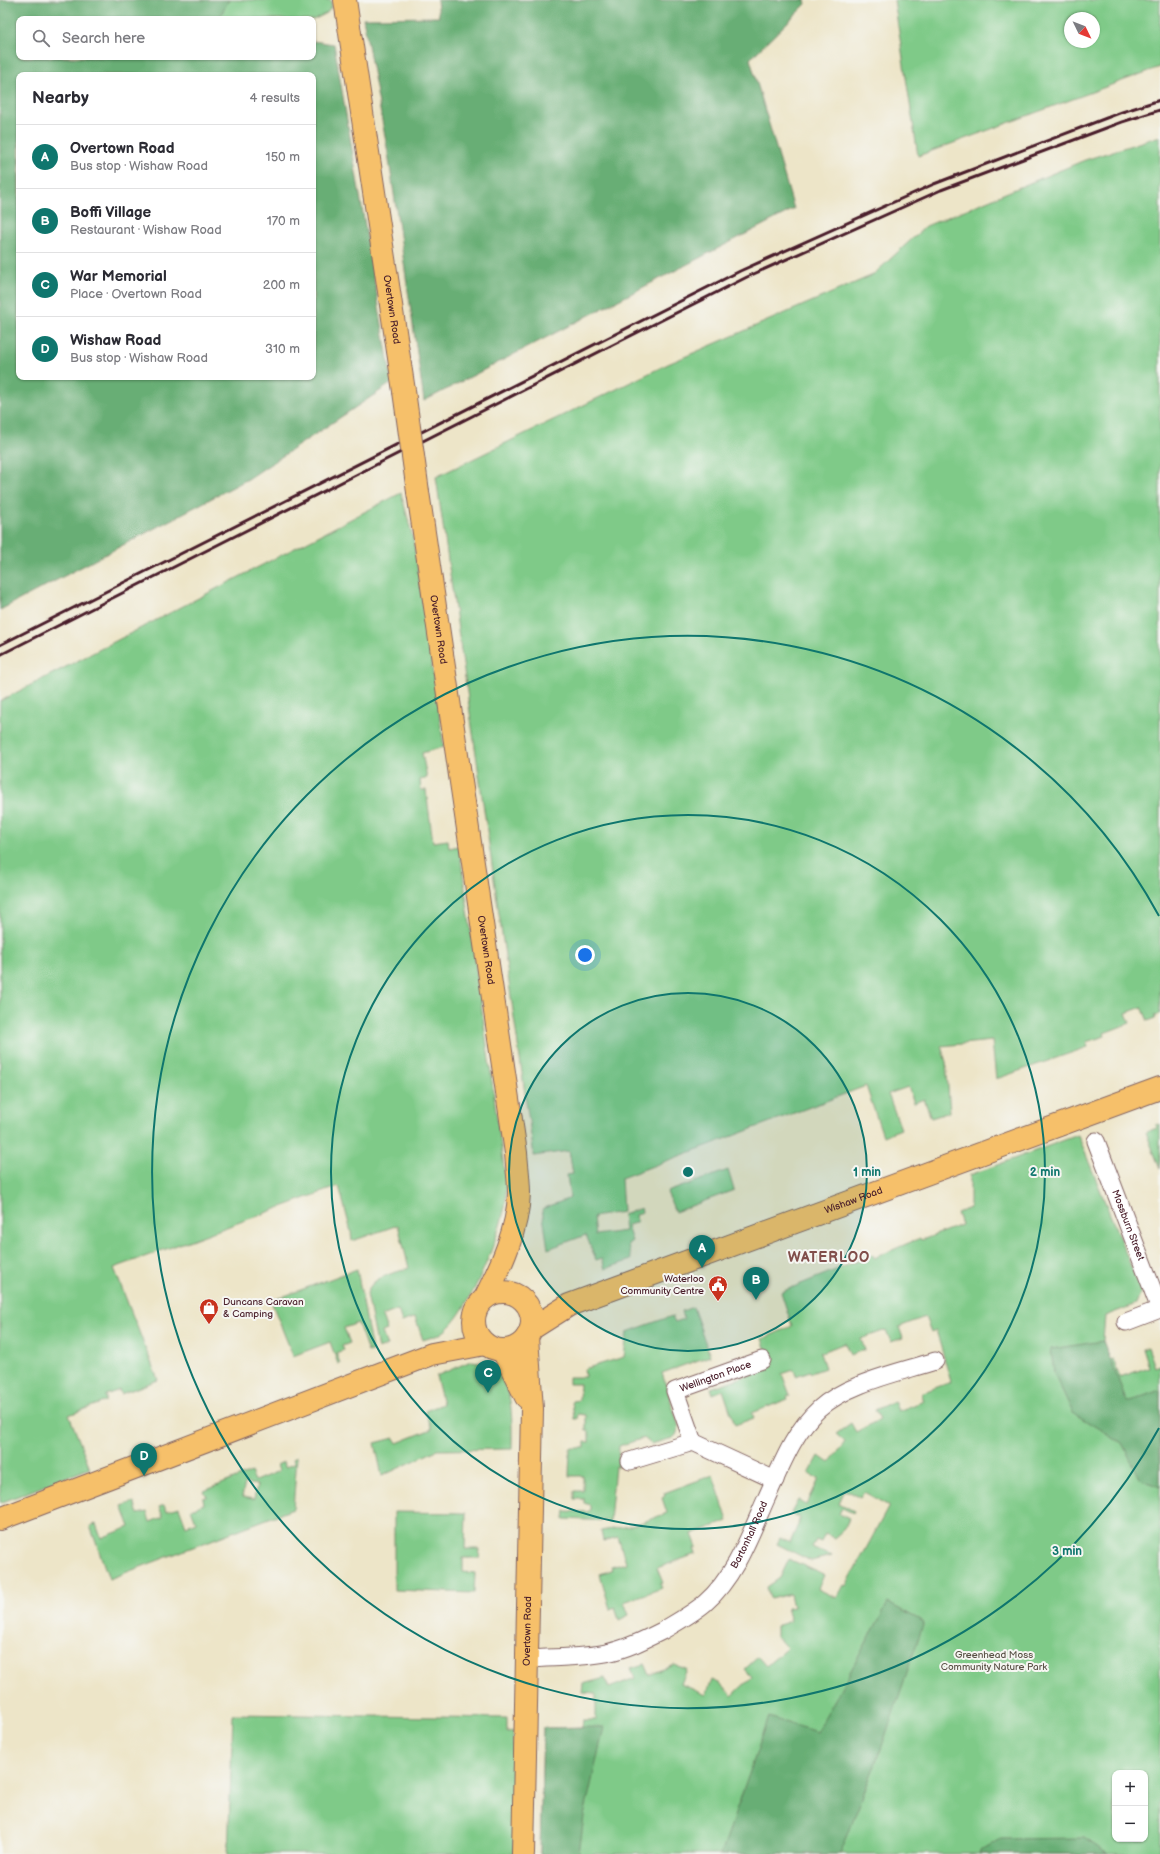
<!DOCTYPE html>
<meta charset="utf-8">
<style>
:root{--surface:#fff;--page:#f2f2f3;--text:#2b2b33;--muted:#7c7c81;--line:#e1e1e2;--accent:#0f766e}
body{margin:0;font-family:"Balsamiq Sans",sans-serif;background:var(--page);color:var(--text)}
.controls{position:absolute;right:12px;bottom:12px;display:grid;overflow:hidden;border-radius:8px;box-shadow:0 1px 3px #0004}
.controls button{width:36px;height:36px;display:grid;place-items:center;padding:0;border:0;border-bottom:1px solid var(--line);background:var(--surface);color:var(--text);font:20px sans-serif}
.compass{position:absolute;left:1064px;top:12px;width:36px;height:36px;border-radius:50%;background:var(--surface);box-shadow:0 1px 3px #0004;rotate:133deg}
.you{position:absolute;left:585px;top:955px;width:14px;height:14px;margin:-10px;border:3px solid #fff;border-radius:50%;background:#1a73e8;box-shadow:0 0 0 6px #1a73e833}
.badge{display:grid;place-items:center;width:26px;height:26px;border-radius:50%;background:var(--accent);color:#fff;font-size:13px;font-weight:700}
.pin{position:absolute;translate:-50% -33px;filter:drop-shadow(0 1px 2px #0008)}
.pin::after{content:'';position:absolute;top:21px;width:14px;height:12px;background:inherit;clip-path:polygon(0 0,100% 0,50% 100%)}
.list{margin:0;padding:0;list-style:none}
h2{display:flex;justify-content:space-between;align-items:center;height:52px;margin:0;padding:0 16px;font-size:17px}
h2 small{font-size:13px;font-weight:400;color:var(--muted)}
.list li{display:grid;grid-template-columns:26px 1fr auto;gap:12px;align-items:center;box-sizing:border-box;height:64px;padding:0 16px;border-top:1px solid var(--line)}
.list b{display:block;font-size:15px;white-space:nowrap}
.list p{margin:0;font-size:13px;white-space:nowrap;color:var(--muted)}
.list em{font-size:13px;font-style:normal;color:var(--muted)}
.icon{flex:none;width:22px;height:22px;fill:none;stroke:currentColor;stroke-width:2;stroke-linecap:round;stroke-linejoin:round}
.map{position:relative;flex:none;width:1160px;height:1854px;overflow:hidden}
.search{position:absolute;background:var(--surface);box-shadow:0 1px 3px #0004;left:16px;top:16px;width:300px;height:44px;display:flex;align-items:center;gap:10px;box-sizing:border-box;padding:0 14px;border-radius:8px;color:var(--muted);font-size:15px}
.panel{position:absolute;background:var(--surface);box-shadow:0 1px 3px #0004;left:16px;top:72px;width:300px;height:308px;border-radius:8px}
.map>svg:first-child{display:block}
.green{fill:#7fca88;stroke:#64745a;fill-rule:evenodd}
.forest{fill:#67ae74;stroke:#586650;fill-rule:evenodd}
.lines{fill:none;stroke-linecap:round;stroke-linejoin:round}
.minor-casing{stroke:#836462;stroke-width:19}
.primary-casing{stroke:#836462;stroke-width:24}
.minor{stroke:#fff;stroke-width:17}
.primary{stroke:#f6c06b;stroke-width:22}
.rail{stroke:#4a1f2b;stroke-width:3}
.primary-bridge-casing{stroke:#836462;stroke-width:24;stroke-linecap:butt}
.primary-bridge{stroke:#f6c06b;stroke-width:22}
.ring{fill:none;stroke:#0f766e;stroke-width:2}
.labels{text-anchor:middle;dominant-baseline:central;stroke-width:4;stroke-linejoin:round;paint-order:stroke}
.street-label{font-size:10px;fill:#4a1f2b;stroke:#f6f6f2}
.poi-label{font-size:10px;fill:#4a1f2b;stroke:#f6f6f2;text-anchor:end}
.park-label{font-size:10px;fill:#5a5247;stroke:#f6f6f2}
.district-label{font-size:14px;font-weight:bold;letter-spacing:1px;fill:#814e4b;stroke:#f6f6f2}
.centre{fill:#0f766e;stroke:#f6f6f2;stroke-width:2}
.ring-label{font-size:12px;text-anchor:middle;font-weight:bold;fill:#0f766e;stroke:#f6f6f2;stroke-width:4;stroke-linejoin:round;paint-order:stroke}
</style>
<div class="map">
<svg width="1160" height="1854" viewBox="0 0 1160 1854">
<rect width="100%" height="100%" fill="#f6f6f2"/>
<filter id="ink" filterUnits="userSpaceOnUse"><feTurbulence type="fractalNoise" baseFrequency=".025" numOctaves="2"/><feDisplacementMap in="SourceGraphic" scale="8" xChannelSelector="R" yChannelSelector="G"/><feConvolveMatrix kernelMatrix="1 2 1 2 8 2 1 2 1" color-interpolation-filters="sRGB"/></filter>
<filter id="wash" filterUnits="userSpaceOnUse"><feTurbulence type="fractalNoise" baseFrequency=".012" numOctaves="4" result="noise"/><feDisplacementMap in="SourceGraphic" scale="16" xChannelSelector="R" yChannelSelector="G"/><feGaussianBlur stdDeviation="0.9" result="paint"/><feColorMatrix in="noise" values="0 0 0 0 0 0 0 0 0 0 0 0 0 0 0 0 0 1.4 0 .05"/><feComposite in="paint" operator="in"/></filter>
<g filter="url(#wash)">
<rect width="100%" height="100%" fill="#ede5c8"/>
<path class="green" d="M229 0H331L332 6 327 13 313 20 219 18Z
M894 0H1160V67L918 156ZM1070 18H1094V42H1070Z
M1160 136V1014L1155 1015 1156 1018 1148 1021 1142 1007 1126 1013 1130 1023 1104 1033 1105 1036 1086 1042 1088 1047 996 1079 992 1041 941 1046 946 1062 950 1112 931 1118 924 1099 914 1103 908 1087 888 1094 901 1129 883 1136 866 1086 621 1178 623 1212 593 1217 595 1235 625 1231 623 1215 641 1208 642 1212 635 1215 637 1222 627 1226 632 1241 628 1244 631 1260 605 1269 602 1258 596 1260 586 1235 548 1249 542 1209 570 1198 567 1175 573 1174 569 1151 534 1156 436 477 668 364 873 275 926 226 1085 160Z
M401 493 413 538 444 747 422 753 427 778 420 780 421 790H426L433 842 448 840 449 848 459 846 506 1182C506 1190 506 1199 505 1207 499 1236 467 1320 440 1334 435 1337 428 1338 423 1340L415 1317 402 1322 398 1310 382 1316 387 1330 382 1332 387 1346 378 1349 367 1294C371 1276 393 1274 409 1268L398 1225 352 1241 351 1232 339 1186 114 1268 158 1380 121 1394 119 1390 106 1395V1401L69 1415 90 1468 0 1503V701Z
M1160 1124V1169L1146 1132 1157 1128 1156 1125Z
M1078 1135 1141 1291 1136 1304 1105 1316 1103 1341 1110 1360 1113 1359 1120 1377 1149 1367 1143 1349 1148 1347 1155 1367 1160 1365V1854H540L543 1728 582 1727 583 1720H596V1693L582 1692 583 1684 605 1678 609 1688 635 1678 631 1668 644 1664 649 1675 674 1665 687 1669 681 1684 706 1695 712 1680 721 1684 732 1696 752 1677 745 1669 758 1657 766 1666 787 1648 776 1636V1626L791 1621 787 1608 793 1607 790 1594 770 1599 767 1587 780 1578 789 1559 824 1575 818 1589 837 1598 844 1585 846 1586 889 1506 864 1492 860 1498 845 1490 839 1503 854 1511 853 1513 842 1508 839 1514 849 1519 844 1529 834 1538 825 1534 821 1542 816 1540 812 1547 831 1556 811 1561 777 1544 780 1538 790 1543 801 1518 791 1513 798 1500 807 1504 819 1479 809 1474 819 1456 829 1463 845 1442 836 1434 851 1423 856 1432 880 1419 875 1410 894 1401 898 1411 924 1401 921 1393 951 1382 936 1330 931 1332 925 1317 899 1327 903 1338 891 1342 886 1330 861 1339 865 1350 850 1355 845 1343 820 1353 825 1368 811 1373 810 1371 796 1376 794 1370 782 1374 790 1395 787 1396 788 1399 752 1413 754 1418 735 1425 723 1390 713 1394 711 1388 772 1367 762 1339 792 1326 781 1292 870 1256 873 1255 874 1258 920 1238 921 1240 927 1238 961 1225 957 1213 970 1208V1175ZM1115 1773H1145V1839H1115Z
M728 1170 734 1190 675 1212 667 1192Z
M357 1269 372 1351 368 1352 358 1323 344 1328 350 1343 342 1346 344 1350 336 1353 340 1363 338 1364 330 1342 293 1356 271 1301Z
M693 1307 710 1356 662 1373 679 1427 676 1435 673 1438 651 1444 644 1438 619 1446 618 1466H615L610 1521 564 1519 565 1511 587 1512 590 1510V1505L584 1503V1499H574V1491H583V1476H569L570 1448H585V1442H589V1431H586V1415L578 1414 577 1419H574L572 1401 579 1400 580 1384H569V1377H585L584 1369 624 1357 627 1332 672 1316 675 1322 684 1319 682 1311Z
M471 1361C479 1362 488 1362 495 1367 514 1385 512 1425 512 1449L437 1450 382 1476 375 1443 394 1438 397 1443 432 1429 425 1411 443 1404 436 1376Z
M297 1457 293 1509 109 1579 90 1526 96 1524 101 1538 130 1527 122 1506 134 1502 138 1514 147 1512 150 1522 163 1517 159 1507 164 1505 167 1511 179 1507 186 1526 196 1522 191 1509 204 1504 203 1498 207 1497 204 1491 251 1472 255 1481 279 1471 277 1465 283 1462 285 1467 295 1464 293 1459ZM245 1483 257 1485 254 1499 242 1497Z
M713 1475 728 1521 692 1534 697 1547 694 1548 696 1554 657 1568 663 1583 660 1584 662 1588 624 1602 629 1615 619 1620 615 1607 610 1609 600 1574 612 1570 611 1567 626 1563 618 1537 603 1541 601 1531 635 1525 667 1513 662 1498 665 1496 664 1493Z
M394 1512 466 1513 465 1549H480L479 1558H463V1572L475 1573 474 1593 394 1590Z
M233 1714 507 1718V1732L513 1731 514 1854H228Z"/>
<path class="forest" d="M0 0H229L219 18 236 19H19V57H313V41L334 44 392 383 248 479 0 610ZM19 75H313V377H19Z
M437 0H805L806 4 750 59 794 209 424 401 388 153 363 18 439 17Z
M1103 1341 1127 1402 1160 1390V1487L1141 1480 1122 1443 1073 1413 1054 1373 1051 1349Z
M888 1603 924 1622 880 1752 840 1854H721L769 1717 817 1732Z
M604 1727 584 1816 579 1854H540L543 1728Z
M1084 1838 1108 1854H980L981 1851 1001 1839Z"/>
</g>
<g filter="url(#ink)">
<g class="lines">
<defs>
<g id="minor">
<path id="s1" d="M1096 1141 1160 1309"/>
<path d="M1126 1322 1160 1309"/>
<path id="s2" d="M693 1442 675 1391 762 1360"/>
<path d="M630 1461 693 1442 775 1480"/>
<path id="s3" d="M528 1659C554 1657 581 1658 606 1653 626 1649 644 1640 662 1631 677 1622 692 1614 705 1603 735 1577 750 1535 766 1499 780 1469 793 1432 819 1409 847 1383 898 1373 935 1361"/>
</g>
<g id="primary">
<path id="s4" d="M345 0 404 391"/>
<path id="s5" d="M418 492 516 1153C517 1167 519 1180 519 1193 518 1230 501 1266 485 1298"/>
<circle cx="503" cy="1321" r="29"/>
<path id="s6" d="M531 1329 569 1305 1160 1088"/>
<path d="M503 1351 526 1397"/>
<path d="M0 1519 432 1354 485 1344"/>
<path id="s7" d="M523 1854 532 1409 527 1337"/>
</g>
</defs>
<use href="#minor" class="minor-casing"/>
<use href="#primary" class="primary-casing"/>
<use href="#minor" class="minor"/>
<use href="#primary" class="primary"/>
<path class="rail" d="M0 645 740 271 934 184 1122 112 1160 100
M0 655 747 277 941 190 1122 122 1160 110"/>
<defs>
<path id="primary-bridge" d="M404 391 418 492"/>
</defs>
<use href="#primary-bridge" class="primary-bridge-casing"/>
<use href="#primary-bridge" class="primary-bridge"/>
</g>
</g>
<circle cx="688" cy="1172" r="179" fill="#0f766e" fill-opacity=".12"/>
<g class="ring">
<circle cx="688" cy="1172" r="179"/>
<circle cx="688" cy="1172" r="357"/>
<path d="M1159 1428A536 536 0 1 1 1159 916"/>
</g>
<defs>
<symbol id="civic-pin" viewBox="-11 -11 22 30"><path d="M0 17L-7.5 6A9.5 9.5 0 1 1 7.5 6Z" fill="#c8321e" stroke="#f6f6f2"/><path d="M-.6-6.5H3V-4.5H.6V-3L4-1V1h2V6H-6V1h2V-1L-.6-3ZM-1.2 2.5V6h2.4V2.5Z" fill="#fff"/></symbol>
<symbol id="shop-pin" viewBox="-11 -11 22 30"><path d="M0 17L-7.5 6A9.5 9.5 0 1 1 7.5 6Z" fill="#c8321e" stroke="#f6f6f2"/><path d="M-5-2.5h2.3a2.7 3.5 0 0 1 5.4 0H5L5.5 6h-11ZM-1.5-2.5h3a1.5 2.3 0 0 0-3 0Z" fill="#fff"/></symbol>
</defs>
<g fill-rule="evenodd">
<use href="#civic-pin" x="707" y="1274" width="22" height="30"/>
<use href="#shop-pin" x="198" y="1297" width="22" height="30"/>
</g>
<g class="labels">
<g class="street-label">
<text stroke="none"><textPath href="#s4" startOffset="313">Overtown Road</textPath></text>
<text stroke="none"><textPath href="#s5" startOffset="139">Overtown Road</textPath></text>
<text stroke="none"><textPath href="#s5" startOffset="463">Overtown Road</textPath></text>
<text stroke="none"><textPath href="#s6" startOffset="348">Wishaw Road</textPath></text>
<text stroke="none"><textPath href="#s1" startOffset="90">Mossburn Street</textPath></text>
<text stroke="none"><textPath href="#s2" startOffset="97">Wellington Place</textPath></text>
<text stroke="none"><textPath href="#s3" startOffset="272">Bartonhall Road</textPath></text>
<text stroke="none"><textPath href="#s7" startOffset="223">Overtown Road</textPath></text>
</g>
<g class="poi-label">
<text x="704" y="1279">Waterloo<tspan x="704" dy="12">Community Centre</tspan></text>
<text x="223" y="1302" text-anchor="start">Duncans Caravan<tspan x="223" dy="12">&amp; Camping</tspan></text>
</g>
<g class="park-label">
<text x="994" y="1655">Greenhead Moss<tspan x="994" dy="12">Community Nature Park</tspan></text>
</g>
<g class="district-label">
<text x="829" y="1257">WATERLOO</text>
</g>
</g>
<circle cx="688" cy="1172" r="6" class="centre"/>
<g class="ring-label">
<text x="867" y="1176">1 min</text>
<text x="1045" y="1176">2 min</text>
<text x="1067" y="1555">3 min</text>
</g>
</svg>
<div class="controls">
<button>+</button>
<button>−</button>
</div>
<svg class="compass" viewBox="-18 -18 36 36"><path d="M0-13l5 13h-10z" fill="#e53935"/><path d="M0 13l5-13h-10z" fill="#7c7c81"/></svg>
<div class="you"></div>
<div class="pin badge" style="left:702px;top:1268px">A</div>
<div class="pin badge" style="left:756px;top:1300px">B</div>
<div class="pin badge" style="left:488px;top:1393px">C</div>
<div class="pin badge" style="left:144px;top:1476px">D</div>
<div class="search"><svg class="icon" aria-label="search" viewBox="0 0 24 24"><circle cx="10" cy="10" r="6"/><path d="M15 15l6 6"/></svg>Search here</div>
<section class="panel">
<h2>Nearby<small>4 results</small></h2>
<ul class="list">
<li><span class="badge">A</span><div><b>Overtown Road</b><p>Bus stop · Wishaw Road</p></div><em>150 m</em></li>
<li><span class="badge">B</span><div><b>Boffi Village</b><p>Restaurant · Wishaw Road</p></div><em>170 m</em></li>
<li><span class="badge">C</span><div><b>War Memorial</b><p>Place · Overtown Road</p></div><em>200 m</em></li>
<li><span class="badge">D</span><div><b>Wishaw Road</b><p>Bus stop · Wishaw Road</p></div><em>310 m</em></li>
</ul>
</section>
</div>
